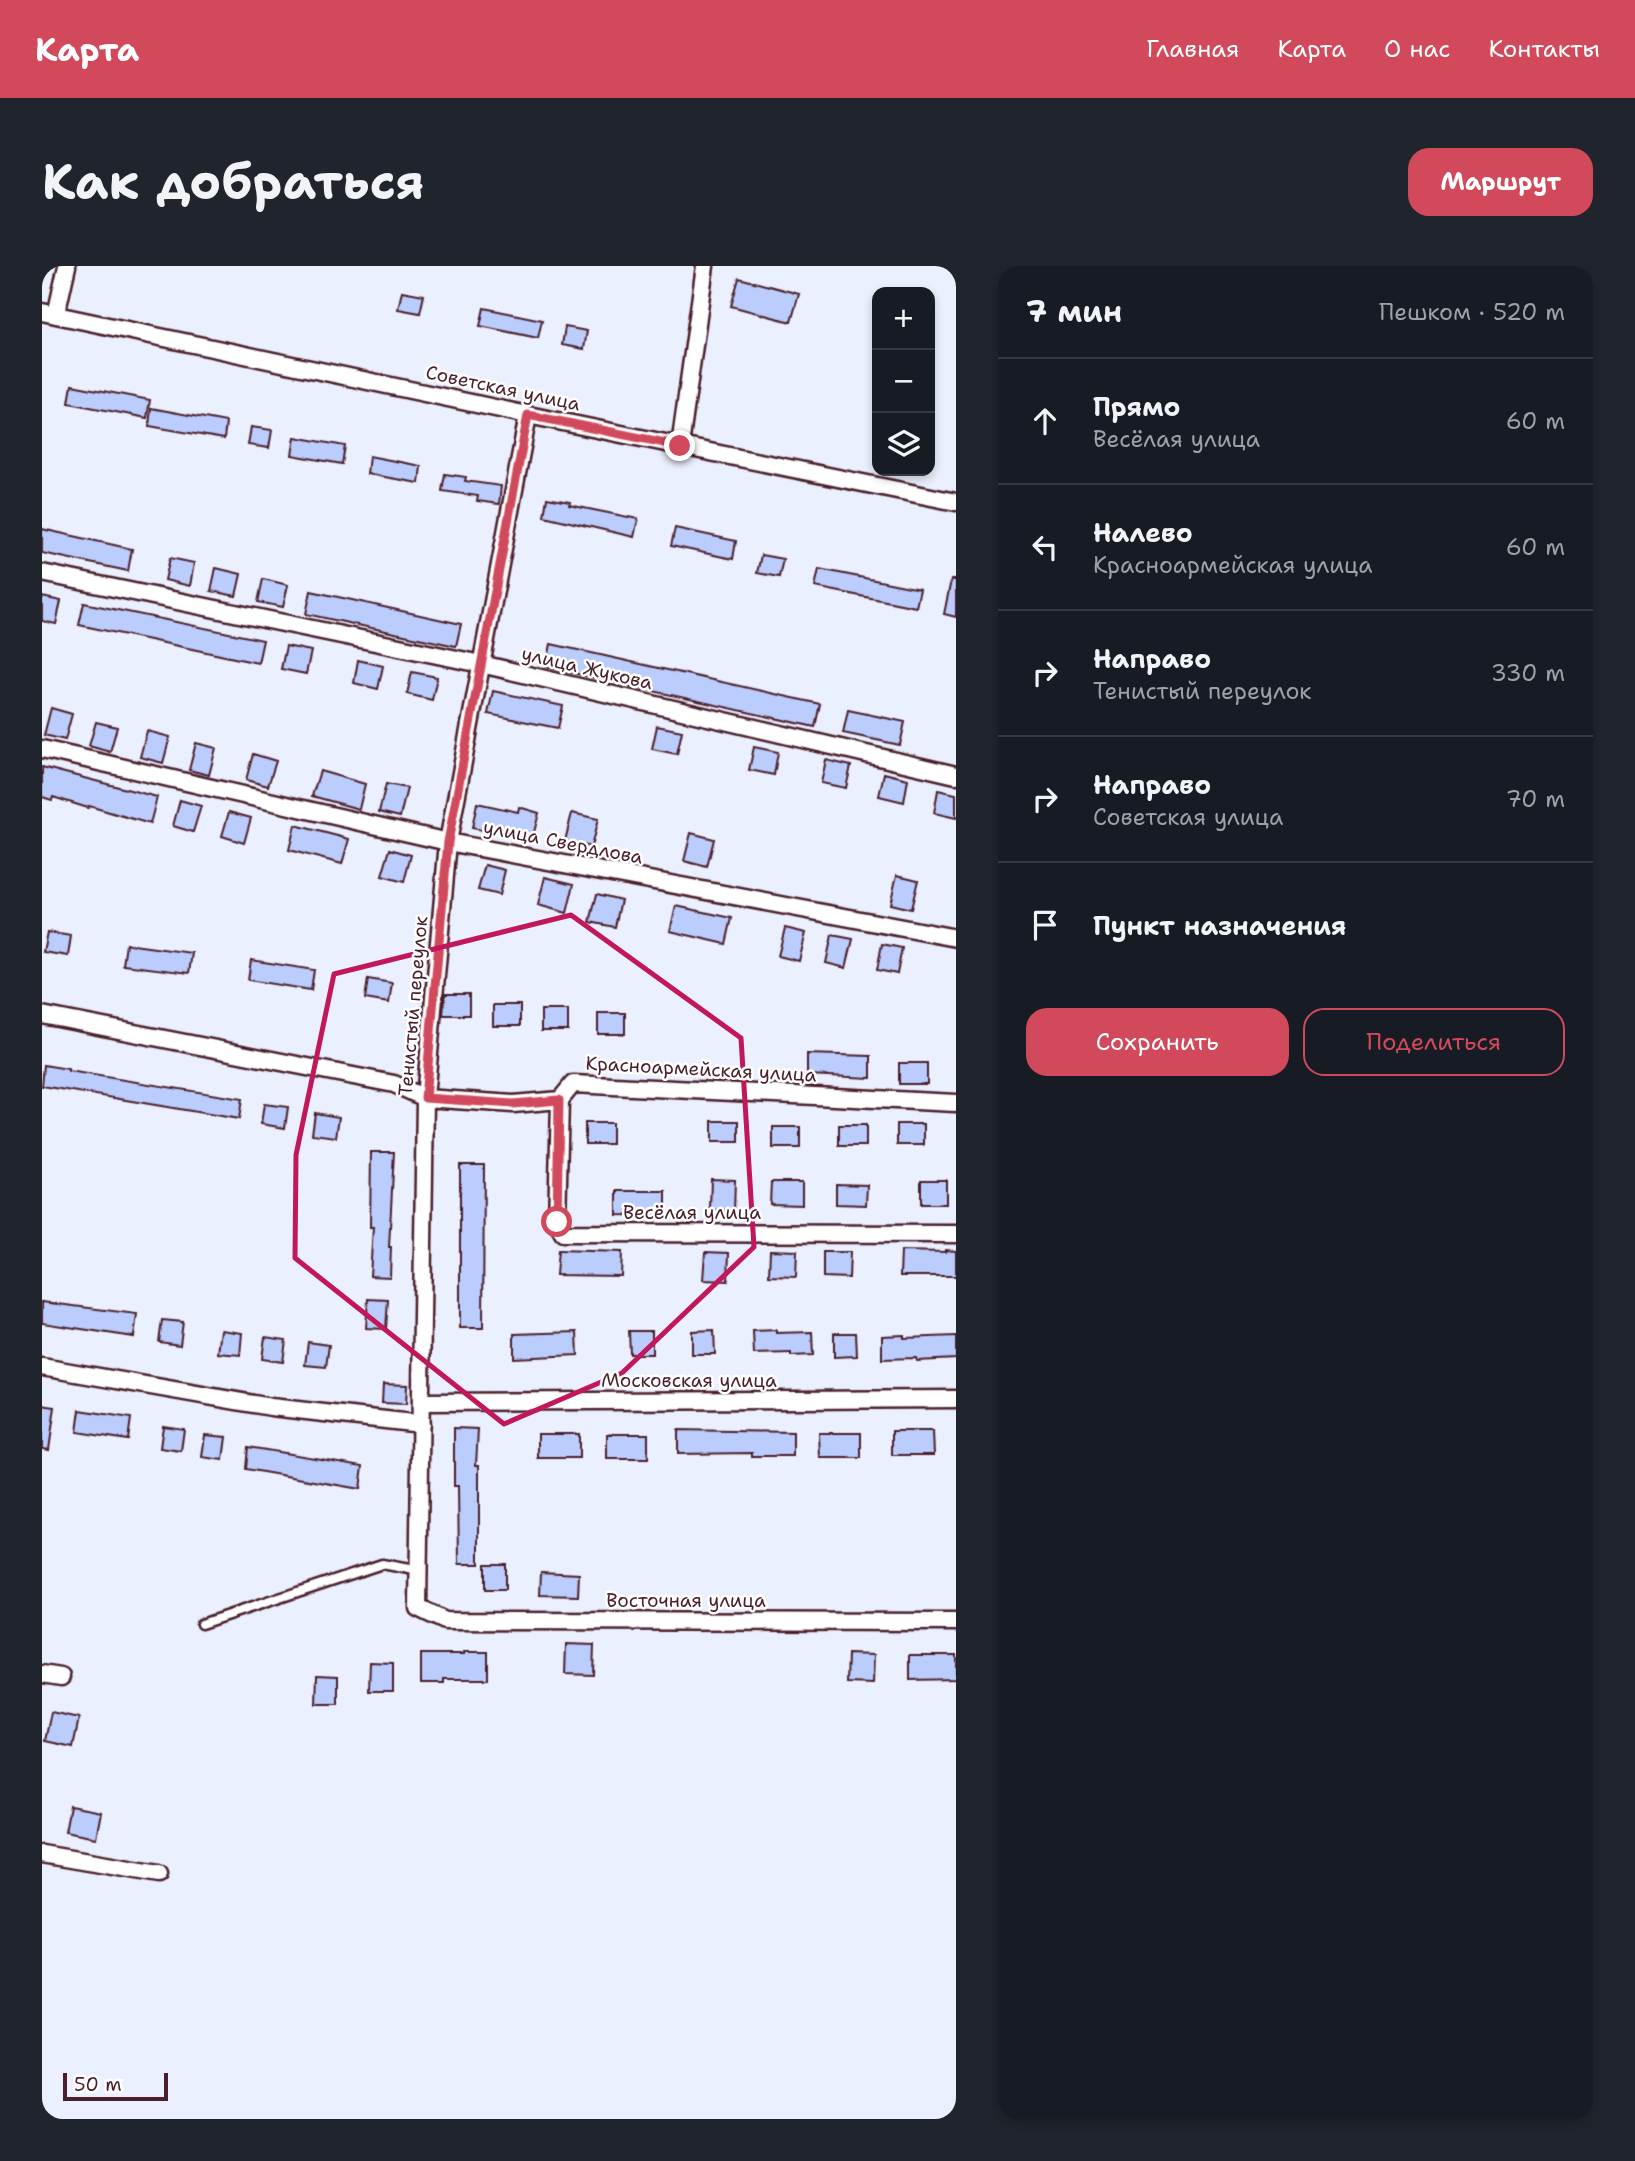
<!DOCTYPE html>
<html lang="ru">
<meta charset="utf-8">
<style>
:root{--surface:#171b24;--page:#20242c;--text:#f1f3f6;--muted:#9ea1a6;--line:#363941;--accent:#d1495b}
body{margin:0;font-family:"Shantell Sans",sans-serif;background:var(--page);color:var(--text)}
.controls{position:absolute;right:21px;top:21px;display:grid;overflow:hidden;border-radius:14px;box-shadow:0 4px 10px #0003}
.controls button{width:63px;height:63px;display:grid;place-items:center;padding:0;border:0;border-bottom:2px solid var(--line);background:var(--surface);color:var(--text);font:35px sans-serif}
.scale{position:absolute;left:21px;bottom:18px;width:105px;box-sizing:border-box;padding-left:7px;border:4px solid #4a1f2b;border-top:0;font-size:19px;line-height:24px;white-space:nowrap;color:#4a1f2b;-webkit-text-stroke:5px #fff;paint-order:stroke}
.stop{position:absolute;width:21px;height:21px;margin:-16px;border:5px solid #d1495b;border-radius:50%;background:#fff}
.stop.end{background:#d1495b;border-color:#fff;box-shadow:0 2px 7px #0008}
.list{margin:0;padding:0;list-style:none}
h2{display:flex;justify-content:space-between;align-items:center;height:91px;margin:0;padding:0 28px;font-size:30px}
h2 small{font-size:23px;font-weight:400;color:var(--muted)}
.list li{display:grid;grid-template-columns:46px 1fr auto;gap:21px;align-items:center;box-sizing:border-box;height:126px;padding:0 28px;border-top:2px solid var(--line)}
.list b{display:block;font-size:26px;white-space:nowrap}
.list p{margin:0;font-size:23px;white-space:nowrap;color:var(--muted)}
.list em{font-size:23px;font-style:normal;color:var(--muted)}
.actions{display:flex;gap:14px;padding:21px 28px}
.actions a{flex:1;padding:16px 0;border:2px solid var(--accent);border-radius:21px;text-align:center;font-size:24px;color:var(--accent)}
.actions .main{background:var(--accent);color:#fff}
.icon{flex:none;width:38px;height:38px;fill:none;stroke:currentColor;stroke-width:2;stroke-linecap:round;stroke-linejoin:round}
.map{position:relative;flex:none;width:914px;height:1853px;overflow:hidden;border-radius:21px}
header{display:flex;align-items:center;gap:42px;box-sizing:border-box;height:98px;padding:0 35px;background:var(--accent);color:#fff}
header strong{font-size:33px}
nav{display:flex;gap:38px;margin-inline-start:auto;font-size:24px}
.intro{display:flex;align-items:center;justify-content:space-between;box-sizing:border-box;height:168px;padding:0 42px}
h1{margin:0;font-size:49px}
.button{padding:18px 32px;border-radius:21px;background:var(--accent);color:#fff;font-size:24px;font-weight:700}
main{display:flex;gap:42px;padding:0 42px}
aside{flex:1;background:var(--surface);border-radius:21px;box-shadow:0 4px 10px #0003}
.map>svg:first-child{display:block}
.building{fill:#bbcdfd;stroke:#4a1f2b;stroke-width:2}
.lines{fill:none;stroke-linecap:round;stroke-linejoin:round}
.lane-casing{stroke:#4a1f2b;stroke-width:13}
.street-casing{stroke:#4a1f2b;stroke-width:21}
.lane{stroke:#fff;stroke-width:8}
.street{stroke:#fff;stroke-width:16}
.route{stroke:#d1495b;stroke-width:9}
.marked{fill:none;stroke:#c2185b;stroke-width:5;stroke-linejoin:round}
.labels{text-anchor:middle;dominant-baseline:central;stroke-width:5;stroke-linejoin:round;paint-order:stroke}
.street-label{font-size:19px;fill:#4a1f2b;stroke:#fff}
</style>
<header>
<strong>Карта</strong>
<nav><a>Главная</a><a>Карта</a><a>О нас</a><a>Контакты</a></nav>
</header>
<div class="intro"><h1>Как добраться</h1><a class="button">Маршрут</a></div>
<main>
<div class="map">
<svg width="914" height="1853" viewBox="0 0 914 1853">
<rect width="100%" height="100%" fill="#ebf0fe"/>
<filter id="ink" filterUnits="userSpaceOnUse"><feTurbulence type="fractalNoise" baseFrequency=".0143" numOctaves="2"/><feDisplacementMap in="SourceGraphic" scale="14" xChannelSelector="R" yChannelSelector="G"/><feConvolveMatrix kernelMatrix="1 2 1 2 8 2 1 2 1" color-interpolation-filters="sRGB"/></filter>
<g filter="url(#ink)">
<path class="building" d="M697 12 757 28 749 56 689 40Z
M360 25 382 29 378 47 356 43Z
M442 42 500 54 496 72 438 60Z
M523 61 545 65 542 83 520 79Z
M30 119 108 134 105 152 27 137Z
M109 142 184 156 182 173 107 160Z
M209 161 230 164 227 182 206 179Z
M253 171 303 180 300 198 250 189Z
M327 190 379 200 377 217 325 208Z
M403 208 424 211 423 215 459 220 457 238 435 235 436 230 400 225Z
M505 232 528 236 527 239 596 253 592 271 502 250Z
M633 262 694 275 691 293 629 280Z
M0 263 90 283 86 305 0 287Z
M719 289 741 293 737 311 715 307Z
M128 292 152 297 148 320 123 314Z
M174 302 199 308 194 330 169 325Z
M777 303 878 323 874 341 773 321Z
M221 313 246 319 241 341 216 336Z
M909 314H914V351L902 348Z
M269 325 419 358 414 380 264 348Z
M0 331 19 335 14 358 0 355Z
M42 337 221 374 216 397 37 359Z
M509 378 778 438 773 461 504 401Z
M244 380 269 385 264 408 239 403Z
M316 394 341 400 336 423 312 417Z
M370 406 395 411 390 434 365 428Z
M451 425 521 440 516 462 446 448Z
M9 442 30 448 23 474 2 469Z
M806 444 863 456 858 479 801 467Z
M54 456 75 461 68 486 47 480Z
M615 460 640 465 635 488 610 483Z
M105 465 128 471 121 497 98 491Z
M154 477 174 482 167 509 147 504Z
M712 481 736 486 732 509 707 504Z
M211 488 234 495 226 520 204 514Z
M784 494 809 500 804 522 779 517Z
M0 501 115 531 108 558 47 540 46 542 11 531 10 534 0 531Z
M278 505 323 518 317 543 270 530Z
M842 507 866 513 862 536 837 530Z
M344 518 365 522 358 551 337 546Z
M896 524 914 528V552L892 547Z
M138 534 159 540 151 566 131 560Z
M435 537 476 546 477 541 497 547 490 574 451 564 450 566 430 562Z
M187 546 209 552 202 577 180 570Z
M530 547 556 553 549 581 523 575Z
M253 559 307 573 300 598 247 584Z
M649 567 672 573 665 601 642 595Z
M348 583 369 589 362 616 340 610Z
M443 599 463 604 457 629 436 624Z
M855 609 876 614 869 643 848 638Z
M503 611 532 618 525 647 496 639Z
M555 628 579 634 573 661 548 656Z
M634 640 690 652 684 678 628 665Z
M743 662 764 667 757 695 736 690Z
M5 666 29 670 26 690 1 686Z
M790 669 811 673 804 702 784 697Z
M84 678 150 687 147 707 81 699Z
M840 678 860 682 855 708 835 704Z
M209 694 272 704 269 724 206 714Z
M326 713 350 717 347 737 323 733Z
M403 728H427V749H401Z
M451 739H478V760H451Z
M499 744H526V765H499Z
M556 747H583V768H556Z
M765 788 829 790V812L765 809Z
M857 797H885V818H857Z
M2 799 26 803V805L200 833 197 853 0 820Z
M222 838 246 841 243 862 219 858Z
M273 847 297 851 294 871 270 868Z
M670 855H697V876H670Z
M543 857H570V878H543Z
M855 858H882V879H855Z
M797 859H824V880H797Z
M731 861H758V882H731Z
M329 886H352L347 981H349L348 1011 328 1010 331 961H328Z
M418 899H442L441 1062H418Z
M669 913 693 914 692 945 668 944Z
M879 914H904V938H879Z
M729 916H760V939L728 938Z
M794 918 825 919 824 939 794 938Z
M575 925H624V950L575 949Z
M516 984 580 986 579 1010 514 1009Z
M728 984 755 985 754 1011 727 1010Z
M903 984 914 985V1010H858L859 985 903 986Z
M663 986 687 987 686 1015 661 1014Z
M781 986H808L807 1012 781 1011Z
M326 1033 346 1034 344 1063 324 1062Z
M0 1036 95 1048 92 1071 0 1057Z
M120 1054 141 1056 138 1079 117 1076Z
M179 1064 200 1067 198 1089 176 1087Z
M672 1064 673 1088H650V1065Z
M734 1064V1067L770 1066 771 1089 749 1090V1087L712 1088 711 1065Z
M587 1065H610V1088H588Z
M535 1066 536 1089 472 1092V1068Z
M792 1067H814L815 1090 792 1091Z
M862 1069V1072L914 1070V1093L875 1095 874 1092 840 1093V1070Z
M223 1071 244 1074 241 1096 220 1093Z
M266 1076 287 1079 284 1101 263 1099Z
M341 1118 365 1119 364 1138 340 1137Z
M0 1139 13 1141 7 1184 0 1183Z
M38 1144 89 1152 86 1174 35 1166Z
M121 1160 142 1163 139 1185 118 1182Z
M412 1162 436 1163 434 1199H437V1298H417L416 1220H412Z
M636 1164 751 1166V1190H710V1187L636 1188Z
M850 1165H891L892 1189H850Z
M777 1167H819V1192H778Z
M496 1168H537V1192H496Z
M565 1168H606V1193H565Z
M163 1169 184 1171 181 1194 160 1191Z
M206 1181 321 1200 318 1223 204 1203Z
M443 1298H463V1324H443Z
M499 1306 537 1308 536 1330 498 1329Z
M524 1378 552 1379 551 1409 523 1408Z
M422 1386H446V1413H402V1417H379V1388H422Z
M806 1388 832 1389 831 1418 805 1417Z
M868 1389H914V1413L868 1414Z
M328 1396 351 1397V1425H327Z
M275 1409 296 1410V1438H274Z
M9 1446 37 1452 31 1481 3 1475Z
M28 1540 59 1546 54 1572 23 1566Z"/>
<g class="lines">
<defs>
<path id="lane" d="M159 1358 340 1298 378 1305"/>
<path id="street" d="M0 46 486 149 914 236
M14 49 25 0
M486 149 406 576 383 832 376 1342 403 1355 914 1356
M638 180 663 0
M0 307 439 398 914 509
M0 483 406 576 914 672
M0 749 352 818 383 832 471 838 518 834 531 818 914 837
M518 834 515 956 521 967 914 968
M0 1101 229 1141 379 1158
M380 1136 914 1133
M0 1408 19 1411
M0 1588 117 1608"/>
</defs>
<use href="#lane" class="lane-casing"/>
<use href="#street" class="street-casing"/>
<use href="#lane" class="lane"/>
<use href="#street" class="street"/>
</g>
</g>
<g class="lines" filter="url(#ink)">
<path class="route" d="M515 956 517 834 471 838 383 832 406 576 486 149 638 180"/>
</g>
<path class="marked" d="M529 649 699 772 712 981 580 1107 462 1158 253 992 254 889 292 708Z"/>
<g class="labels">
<g class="street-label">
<text transform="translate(461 122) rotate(12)">Советская улица</text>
<text transform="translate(545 402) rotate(13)">улица Жукова</text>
<text transform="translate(521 576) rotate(11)">улица Свердлова</text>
<text transform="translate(371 740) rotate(-85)">Тенистый переулок</text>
<text transform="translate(659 803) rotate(3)">Красноармейская улица</text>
<text x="650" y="946">Весёлая улица</text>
<text x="647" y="1114">Московская улица</text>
<text x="644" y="1334">Восточная улица</text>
</g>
</g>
</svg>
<div class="controls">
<button>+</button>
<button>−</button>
<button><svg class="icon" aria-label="layers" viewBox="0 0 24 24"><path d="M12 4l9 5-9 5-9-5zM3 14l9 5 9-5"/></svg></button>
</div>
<div class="scale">50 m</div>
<div class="stop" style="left:515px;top:956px"></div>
<div class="stop end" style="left:638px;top:180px"></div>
</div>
<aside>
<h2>7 мин<small>Пешком · 520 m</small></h2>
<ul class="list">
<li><svg class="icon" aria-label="ahead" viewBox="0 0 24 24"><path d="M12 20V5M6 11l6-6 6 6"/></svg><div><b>Прямо</b><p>Весёлая улица</p></div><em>60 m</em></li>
<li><svg class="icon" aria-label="left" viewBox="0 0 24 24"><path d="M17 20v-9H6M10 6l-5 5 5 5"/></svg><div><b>Налево</b><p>Красноармейская улица</p></div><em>60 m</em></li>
<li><svg class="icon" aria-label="right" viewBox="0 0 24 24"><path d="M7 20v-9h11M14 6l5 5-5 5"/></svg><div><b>Направо</b><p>Тенистый переулок</p></div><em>330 m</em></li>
<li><svg class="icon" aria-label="right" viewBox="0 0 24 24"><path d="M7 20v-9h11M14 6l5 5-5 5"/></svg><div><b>Направо</b><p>Советская улица</p></div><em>70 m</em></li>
<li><svg class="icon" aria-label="arrive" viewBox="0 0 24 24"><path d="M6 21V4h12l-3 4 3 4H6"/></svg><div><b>Пункт назначения</b></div></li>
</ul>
<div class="actions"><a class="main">Сохранить</a><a>Поделиться</a></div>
</aside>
</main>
